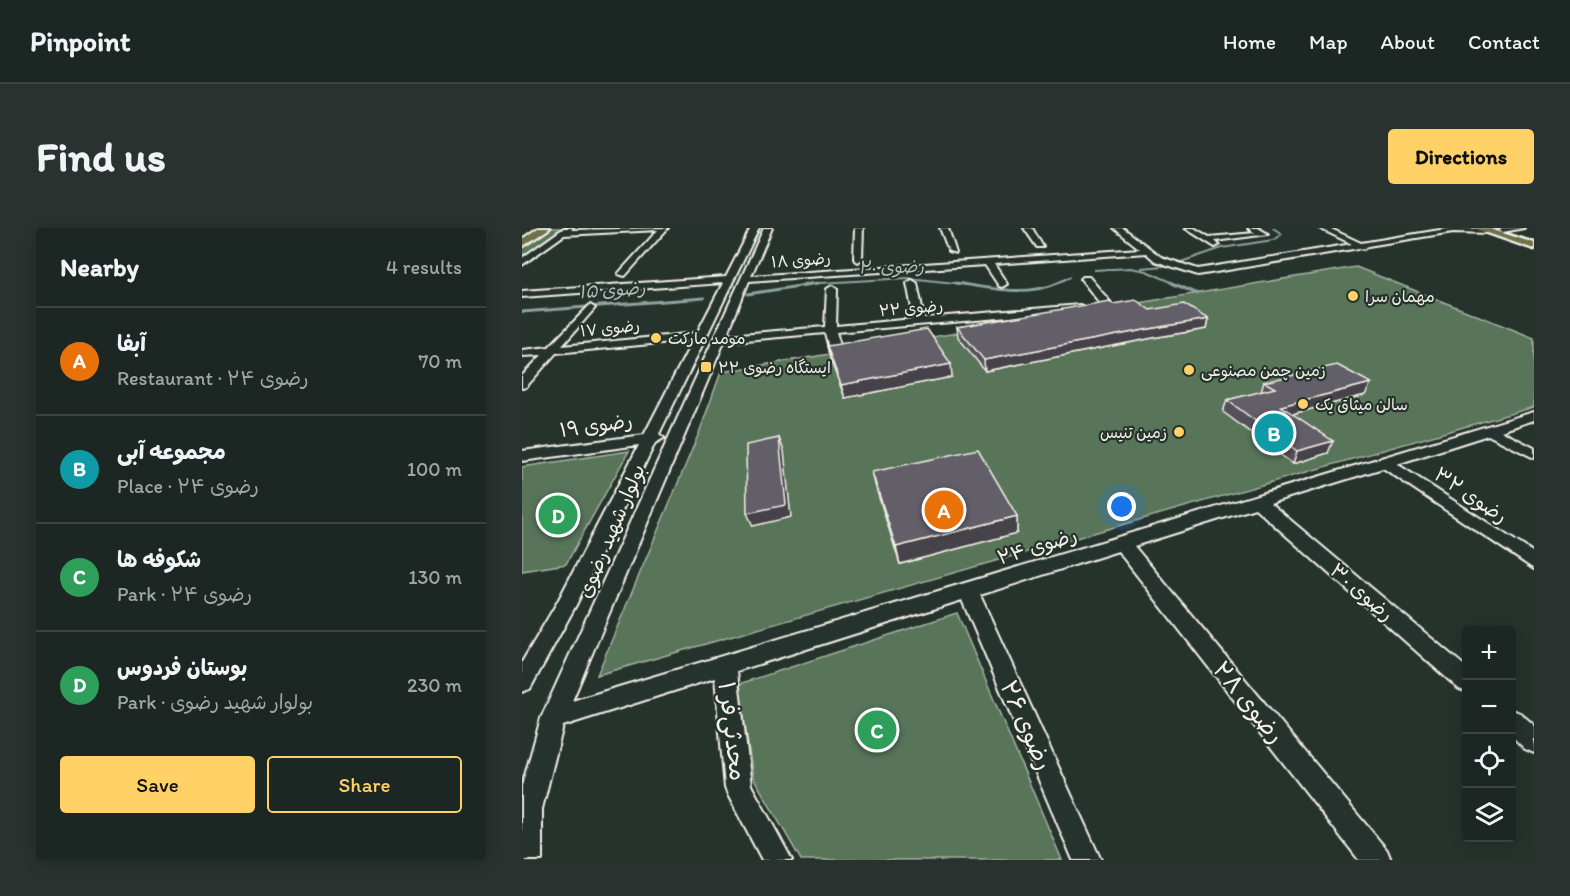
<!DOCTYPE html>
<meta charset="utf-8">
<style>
:root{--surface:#1c2622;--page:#29322f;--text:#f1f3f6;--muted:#a0a5a5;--line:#3a4340;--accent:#ffd166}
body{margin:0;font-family:Itim,"Playpen Sans Arabic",sans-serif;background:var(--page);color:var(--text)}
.controls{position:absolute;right:18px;bottom:18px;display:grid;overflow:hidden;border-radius:6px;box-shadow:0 3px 15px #0003}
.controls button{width:54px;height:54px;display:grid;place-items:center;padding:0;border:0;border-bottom:2px solid var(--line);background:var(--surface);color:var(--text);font:30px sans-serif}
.you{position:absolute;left:600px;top:279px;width:21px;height:21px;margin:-15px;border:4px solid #fff;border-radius:50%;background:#1a73e8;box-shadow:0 0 0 9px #1a73e833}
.badge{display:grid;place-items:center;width:39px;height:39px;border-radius:50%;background:var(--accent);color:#fff;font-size:20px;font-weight:700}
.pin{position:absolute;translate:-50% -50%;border:3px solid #fff;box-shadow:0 2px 6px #0006}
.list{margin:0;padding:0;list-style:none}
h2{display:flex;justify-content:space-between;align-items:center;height:78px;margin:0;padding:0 24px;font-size:26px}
h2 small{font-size:20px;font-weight:400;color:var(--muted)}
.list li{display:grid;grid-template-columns:39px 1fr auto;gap:18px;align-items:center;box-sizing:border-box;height:108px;padding:0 24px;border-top:2px solid var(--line)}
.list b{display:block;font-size:22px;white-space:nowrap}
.list p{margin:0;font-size:20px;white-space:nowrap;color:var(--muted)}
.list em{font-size:20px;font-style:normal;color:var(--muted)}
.actions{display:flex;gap:12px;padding:18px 24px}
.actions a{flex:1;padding:14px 0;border:2px solid var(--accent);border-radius:6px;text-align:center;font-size:21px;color:var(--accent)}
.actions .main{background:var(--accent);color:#111}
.icon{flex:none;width:33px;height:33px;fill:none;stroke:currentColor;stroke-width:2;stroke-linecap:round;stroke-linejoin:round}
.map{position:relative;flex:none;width:1012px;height:632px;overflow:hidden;border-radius:6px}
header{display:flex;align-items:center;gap:36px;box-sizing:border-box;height:84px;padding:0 30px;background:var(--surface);border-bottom:2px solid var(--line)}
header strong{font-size:28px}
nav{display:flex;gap:33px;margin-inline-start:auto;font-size:21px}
.intro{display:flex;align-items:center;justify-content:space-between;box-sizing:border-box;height:144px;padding:0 36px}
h1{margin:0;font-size:42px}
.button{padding:15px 27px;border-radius:6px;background:var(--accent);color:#111;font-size:21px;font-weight:700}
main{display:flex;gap:36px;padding:0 36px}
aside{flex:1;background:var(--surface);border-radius:6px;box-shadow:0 3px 15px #0003}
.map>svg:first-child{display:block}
.green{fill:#59745a;stroke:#a6b2a1;stroke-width:1.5}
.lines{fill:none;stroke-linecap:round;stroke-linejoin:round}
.stream-far1{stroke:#8fa39f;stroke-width:2}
.stream{stroke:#8fa39f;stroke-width:3}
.minor-casing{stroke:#f4f1e8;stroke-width:4}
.major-casing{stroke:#f4f1e8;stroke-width:5}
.highway-casing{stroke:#f4f1e8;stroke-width:4}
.minor{fill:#26332d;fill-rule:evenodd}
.major{fill:#6e714a;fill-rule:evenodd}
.highway{fill:#6e714a;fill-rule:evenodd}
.wall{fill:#54515a;stroke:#f4f1e8;stroke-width:1.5}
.shaded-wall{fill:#45424a;stroke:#f4f1e8;stroke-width:1.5}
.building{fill:#625e69;stroke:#f4f1e8;stroke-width:1.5}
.poi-dot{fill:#ffd166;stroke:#26332d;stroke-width:2}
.labels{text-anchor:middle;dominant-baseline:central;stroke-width:4.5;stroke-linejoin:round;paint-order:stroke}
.far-street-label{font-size:16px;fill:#f4f1e8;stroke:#26332d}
.far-poi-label{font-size:16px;fill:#f4f1e8;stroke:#26332d;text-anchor:start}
.far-water-label{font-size:18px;font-style:italic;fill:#b0bdb8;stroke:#26332d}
.street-label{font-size:20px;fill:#f4f1e8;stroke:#26332d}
.near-street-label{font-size:24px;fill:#f4f1e8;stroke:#26332d}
</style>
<header>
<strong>Pinpoint</strong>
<nav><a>Home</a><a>Map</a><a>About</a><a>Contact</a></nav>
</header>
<div class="intro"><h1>Find us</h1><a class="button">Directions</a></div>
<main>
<aside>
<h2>Nearby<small>4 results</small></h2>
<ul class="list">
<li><span class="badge" style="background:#e8710a">A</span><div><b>آبفا</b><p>Restaurant · رضوی ۲۴</p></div><em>70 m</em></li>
<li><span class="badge" style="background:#0f9aa8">B</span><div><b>مجموعه آبی</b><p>Place · رضوی ۲۴</p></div><em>100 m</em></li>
<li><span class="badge" style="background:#2e9e5b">C</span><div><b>شکوفه ها</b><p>Park · رضوی ۲۴</p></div><em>130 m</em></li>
<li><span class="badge" style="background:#2e9e5b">D</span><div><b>بوستان فردوس</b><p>Park · بولوار شهید رضوی</p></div><em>230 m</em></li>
</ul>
<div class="actions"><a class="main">Save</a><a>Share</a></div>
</aside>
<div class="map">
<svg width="1012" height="632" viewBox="0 0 1012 632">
<rect width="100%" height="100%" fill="#26332d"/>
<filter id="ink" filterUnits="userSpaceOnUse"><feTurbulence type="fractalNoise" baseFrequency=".0167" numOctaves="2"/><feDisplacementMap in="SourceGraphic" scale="12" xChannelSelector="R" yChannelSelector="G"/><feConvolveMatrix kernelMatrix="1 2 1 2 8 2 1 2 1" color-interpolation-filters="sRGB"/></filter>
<g filter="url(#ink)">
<path class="green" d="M30 0H44L0 32V21Z
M834 39 1012 110V179L75 447 177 205 199 144Z
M107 223 44 336 0 343V239Z
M435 385 540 632H279L231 549 217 456Z"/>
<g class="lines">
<path class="stream-far1" d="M659 34 700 20 751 12 760 6 751 0
M608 40 624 43 654 56
M619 40 642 38
M572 42 610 40
M281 56 386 50 442 56
M533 56 548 49"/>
<path class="stream" d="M434 55C467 60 504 69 536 55
M650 55 676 66
M226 66 296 55
M0 84 182 70"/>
<defs>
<path id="minor" d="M42 0H51L49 2 146 0 103 48 96 46 136 2 42 7 0 37V30Z
M229 0H237L137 206 142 210 133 215 54 377 8 461 0 464V434L36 373 117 217 0 233V223L122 207 171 112 34 125 4 159 0 160V148L20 127 0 128V122L27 119 68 77 73 80 40 118 175 105 201 55 0 69V63L204 49Z
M242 0H250L229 48 618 21 592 0H601L639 29 676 41 830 16 797 0H807L839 15 930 0 970 1 967 5 931 4 846 18 842 21 837 20 676 47 633 33 624 25 472 36 485 56 480 59 477 58 463 37 227 53 205 107 303 99 305 61 310 58 315 61 314 98 392 91 385 55 390 52 395 55 402 90 558 77 563 80 558 83 314 104 320 124 314 127 308 124 303 105 202 114 50 473 1012 184V192L979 203 1012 220V230L966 207 875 236 1012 325V341L861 240 748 275 945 440V464L937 461 733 280 612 318 865 622 869 632H837L596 323 458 367 579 632H551L440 372 215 443 229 557 270 632H240L207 569 203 560 193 450 41 498 20 581V632H0V558L19 490Z
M333 0H341L340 31 336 34 332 31Z
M418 0H426L434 25 427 23Z
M502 0H510L521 19H515Z
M663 0H672L687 9 733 5 726 0H736L746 6 693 13 697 17 693 19Z
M980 0H1002L981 4 977 2Z
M561 49H567L589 75V79H581L559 51Z
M990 482 998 485 1012 497V525L1003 521 990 508Z"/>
<path id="major" d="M951 0H965L1012 15V21Z"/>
<path id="highway" d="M16 0H28L0 19V11Z"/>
</defs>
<use href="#minor" class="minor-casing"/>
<use href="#major" class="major-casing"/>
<use href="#highway" class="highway-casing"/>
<use href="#minor" class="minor"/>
<use href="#major" class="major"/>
<use href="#highway" class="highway"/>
</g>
<path class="wall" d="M591 76 686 91 684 101 636 109 463 143 436 109 435 99Z
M305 118 430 149 323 170 308 131Z
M742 154 843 167 770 186 806 225 771 236 701 184 705 172 739 164Z
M350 244 495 288V305L378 336 354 260Z"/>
<path class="shaded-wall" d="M686 91 684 101 636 109 463 143 462 132 638 99Z
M429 136 430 149 323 170 319 157Z
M849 155 843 167 755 190 759 178Z
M257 210 262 223 269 289 231 298 225 285Z
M811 213 806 225 771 236 775 223Z
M495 288V305L378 336 374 319Z"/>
<path class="building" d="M614 72 628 82 662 76 686 91 638 99 462 132 435 99 588 73 591 76Z
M405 101 429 136 319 157 305 118Z
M815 137 849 155 759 178 811 213 775 223 705 172 753 160 742 154Z
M257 210 264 277 225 285 224 217Z
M456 221 495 288 374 319 350 244Z"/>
</g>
<g class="poi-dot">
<circle cx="831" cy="68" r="6"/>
<circle cx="134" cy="110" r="6"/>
<rect x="178" y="133" width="12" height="12" rx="3"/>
<circle cx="667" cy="142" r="6"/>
<circle cx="781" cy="176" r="6"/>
<circle cx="657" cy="204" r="6"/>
</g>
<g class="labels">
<g class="far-street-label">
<text transform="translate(279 32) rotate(-4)">رضوی ۱۸</text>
<text transform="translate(389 80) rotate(-5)">رضوی ۲۲</text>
<text transform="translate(88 100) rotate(-6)">رضوی ۱۷</text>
</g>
<g class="far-poi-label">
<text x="843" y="68">مهمان سرا</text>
<text x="146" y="110">مومد مارکت</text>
<text x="196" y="139">ایستگاه رضوی ۲۲</text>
<text x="679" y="142">زمین چمن مصنوعی</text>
<text x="793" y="176">سالن میثاق یک</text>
<text x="645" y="204" text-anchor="end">زمین تنیس</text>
</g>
<g class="far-water-label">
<text transform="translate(369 39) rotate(-1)">رضوی ۲۰</text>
<text transform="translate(90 62) rotate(-4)">رضوی ۱۵</text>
</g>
<g class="street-label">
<text transform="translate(74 197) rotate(-8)">رضوی ۱۹</text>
<text transform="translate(949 267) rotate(34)">رضوی ۳۲</text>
<text transform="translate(89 303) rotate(-67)">بولوار شهید رضوی</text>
<text transform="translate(515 318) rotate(-17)">رضوی ۲۴</text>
<text transform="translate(840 364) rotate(41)">رضوی ۳۰</text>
</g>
<g class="near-street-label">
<text transform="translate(727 474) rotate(51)">رضوی ۲۸</text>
<text transform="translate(505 497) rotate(66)">رضوی ۲۶</text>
<text transform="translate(211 503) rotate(83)">محدثی‌فر ۱</text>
</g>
</g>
</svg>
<div class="controls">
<button>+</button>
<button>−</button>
<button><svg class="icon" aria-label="locate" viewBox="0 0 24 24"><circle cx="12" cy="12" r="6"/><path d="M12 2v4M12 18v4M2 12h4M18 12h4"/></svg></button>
<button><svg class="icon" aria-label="layers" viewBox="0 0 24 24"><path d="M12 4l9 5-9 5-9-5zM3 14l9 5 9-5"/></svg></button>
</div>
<div class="you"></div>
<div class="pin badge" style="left:422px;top:282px;background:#e8710a">A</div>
<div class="pin badge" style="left:752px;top:205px;background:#0f9aa8">B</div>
<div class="pin badge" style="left:355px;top:502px;background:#2e9e5b">C</div>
<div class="pin badge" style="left:36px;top:287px;background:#2e9e5b">D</div>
</div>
</main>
